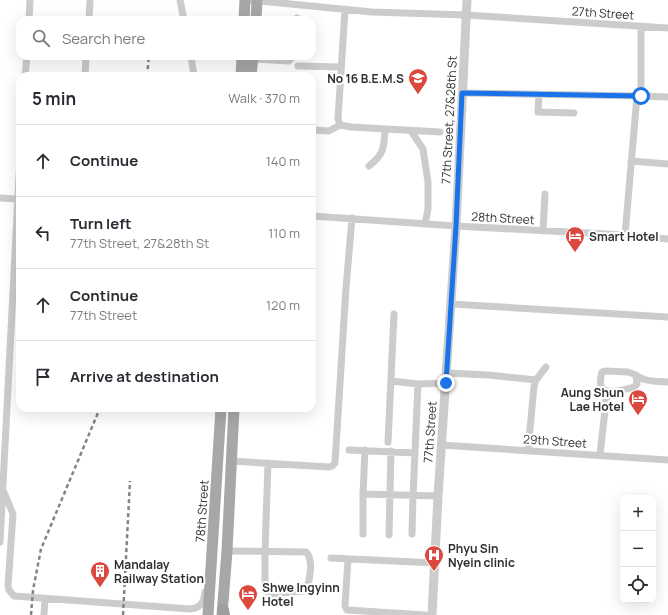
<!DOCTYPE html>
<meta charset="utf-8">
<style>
:root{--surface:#fff;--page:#f2f2f3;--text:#2b2b33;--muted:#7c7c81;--line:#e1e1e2}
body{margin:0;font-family:Manrope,sans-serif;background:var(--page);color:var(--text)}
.controls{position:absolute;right:12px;bottom:12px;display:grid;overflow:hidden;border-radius:8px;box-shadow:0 4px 16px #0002}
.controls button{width:36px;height:36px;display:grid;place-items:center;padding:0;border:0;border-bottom:1px solid var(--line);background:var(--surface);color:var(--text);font:20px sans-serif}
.stop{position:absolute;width:12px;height:12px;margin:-9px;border:3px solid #1a73e8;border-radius:50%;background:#fff}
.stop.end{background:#1a73e8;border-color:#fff;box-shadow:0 1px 4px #0008}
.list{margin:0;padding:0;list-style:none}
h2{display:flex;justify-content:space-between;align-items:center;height:52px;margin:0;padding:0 16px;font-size:17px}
h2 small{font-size:13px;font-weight:400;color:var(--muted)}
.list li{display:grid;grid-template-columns:26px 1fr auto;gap:12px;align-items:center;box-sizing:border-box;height:72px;padding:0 16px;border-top:1px solid var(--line)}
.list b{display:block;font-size:15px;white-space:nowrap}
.list p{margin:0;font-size:13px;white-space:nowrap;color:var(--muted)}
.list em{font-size:13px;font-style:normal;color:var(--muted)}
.icon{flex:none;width:22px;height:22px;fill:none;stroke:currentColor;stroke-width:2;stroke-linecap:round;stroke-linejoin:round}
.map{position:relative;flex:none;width:668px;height:615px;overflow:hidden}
.search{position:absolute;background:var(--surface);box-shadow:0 4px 16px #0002;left:16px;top:16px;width:300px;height:44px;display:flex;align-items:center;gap:10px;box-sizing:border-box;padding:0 14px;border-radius:12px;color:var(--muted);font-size:15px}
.panel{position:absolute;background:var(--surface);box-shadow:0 4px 16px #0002;left:16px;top:72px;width:300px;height:340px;border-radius:12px}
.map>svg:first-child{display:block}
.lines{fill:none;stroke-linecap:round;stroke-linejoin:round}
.minor{stroke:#ccc;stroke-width:7}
.tertiary{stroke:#ccc;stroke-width:9}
.primary{stroke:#a7a7a7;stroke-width:11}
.trunk{stroke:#9e9e9e;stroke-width:12}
.rail{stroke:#848484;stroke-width:2.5;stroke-dasharray:4 3;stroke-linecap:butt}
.route{stroke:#1a73e8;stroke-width:5}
.labels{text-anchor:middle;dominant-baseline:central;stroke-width:4;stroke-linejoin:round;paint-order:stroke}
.street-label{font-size:12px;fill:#2f2f2f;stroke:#fff}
.poi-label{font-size:12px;font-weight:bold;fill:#2f2f2f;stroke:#fff;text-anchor:start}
</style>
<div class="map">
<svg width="668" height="615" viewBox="0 0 668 615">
<rect width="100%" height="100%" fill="#fff"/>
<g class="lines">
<path class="minor" d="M180 0 184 20
M250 0 372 12 466 15 668 28
M345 9 338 119 340 125 351 127 440 132
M29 20 30 0
M89 20 90 0
M297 20V18
M191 56 194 76
M252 59 289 61 293 56
M298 66 341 67
M25 76 27 56
M85 76 86 56
M462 93 641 96 668 97
M539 94 538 112 574 113
M641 96V27
M312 130 329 131 340 125
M411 131 423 149 428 182V209L425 224
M631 161 668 164
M369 166C384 154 384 148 385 130
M0 198 17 199
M312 216 456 226 625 235 668 239
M543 231 545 194
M625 235 637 96
M451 304 668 317
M447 373 488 375 536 380
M636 375 637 384 634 387C617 392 594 398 602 372L605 371 628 372C635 374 641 379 647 380 654 382 661 381 668 382
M391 381 418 384
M388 442 394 314
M441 445 668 460
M349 450 415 453
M365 450 363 494 438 496
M528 451 534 386 536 380 546 367
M600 455 607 392
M231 461 329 467 332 466 335 463 346 288 352 218
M3 490 13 514 8 586 9 590 14 596 190 609C201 608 204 602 205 592
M363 534V494
M412 534 413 496 418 384 446 383
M389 535 391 451
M0 542 20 157
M227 551 306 552C314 560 310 580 306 590L302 591 271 594 265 590V551L268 463
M331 558 435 563
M348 559 345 606 347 610 425 615
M44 615 45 599"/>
<path class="tertiary" d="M432 615 438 496 456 226 467 0"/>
<path class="primary" d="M244 20 245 0
M256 20 257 0
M241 76 242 56
M251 76 253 56
M208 615 221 408
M222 615 227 551 234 408"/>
<path class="trunk" d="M223 610 224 615"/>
<path class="rail" d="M147 76 149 56
M31 615 33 590 41 549 100 408
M123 615 130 481"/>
</g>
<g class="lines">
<path class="route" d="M446 383 456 226 462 93 641 96"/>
</g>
<defs>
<symbol id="school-pin" viewBox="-11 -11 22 30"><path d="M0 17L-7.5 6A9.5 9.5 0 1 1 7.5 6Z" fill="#db483d" stroke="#fff"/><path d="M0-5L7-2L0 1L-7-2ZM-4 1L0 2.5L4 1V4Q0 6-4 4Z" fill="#fff"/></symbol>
<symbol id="hotel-pin" viewBox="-11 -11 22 30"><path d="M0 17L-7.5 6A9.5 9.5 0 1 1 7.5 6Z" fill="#db483d" stroke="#fff"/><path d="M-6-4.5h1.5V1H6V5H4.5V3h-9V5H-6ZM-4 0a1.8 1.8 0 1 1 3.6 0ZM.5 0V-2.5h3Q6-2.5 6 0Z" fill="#fff"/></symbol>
<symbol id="hospital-pin" viewBox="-11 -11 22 30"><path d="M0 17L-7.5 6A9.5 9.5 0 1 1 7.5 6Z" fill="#db483d" stroke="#fff"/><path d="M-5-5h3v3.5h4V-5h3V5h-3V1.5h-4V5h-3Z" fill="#fff"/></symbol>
<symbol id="building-pin" viewBox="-11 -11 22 30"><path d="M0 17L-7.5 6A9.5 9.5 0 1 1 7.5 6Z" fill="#db483d" stroke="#fff"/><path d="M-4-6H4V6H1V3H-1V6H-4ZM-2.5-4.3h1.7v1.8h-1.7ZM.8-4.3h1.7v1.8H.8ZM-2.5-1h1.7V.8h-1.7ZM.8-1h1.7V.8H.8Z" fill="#fff"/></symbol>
</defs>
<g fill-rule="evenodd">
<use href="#school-pin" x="407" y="67" width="22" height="30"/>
<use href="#hotel-pin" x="564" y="225" width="22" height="30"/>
<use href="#hotel-pin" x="627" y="388" width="22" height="30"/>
<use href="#hospital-pin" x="423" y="544" width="22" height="30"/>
<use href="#building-pin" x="89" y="560" width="22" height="30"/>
<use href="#hotel-pin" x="237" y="583" width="22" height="30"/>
</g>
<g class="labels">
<g class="street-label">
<text transform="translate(603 13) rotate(4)">27th Street</text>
<text transform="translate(449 120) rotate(-87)">77th Street, 27&amp;28th St</text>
<text transform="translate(503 218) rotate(3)">28th Street</text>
<text transform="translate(430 432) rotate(-86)">77th Street</text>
<text transform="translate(555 441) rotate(4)">29th Street</text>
<text transform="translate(202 511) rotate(-86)">78th Street</text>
</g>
<g class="poi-label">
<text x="404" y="78" text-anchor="end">No 16 B.E.M.S</text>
<text x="589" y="236">Smart Hotel</text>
<text x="624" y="392" text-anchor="end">Aung Shun<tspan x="624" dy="14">Lae Hotel</tspan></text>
<text x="448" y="548">Phyu Sin<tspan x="448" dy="14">Nyein clinic</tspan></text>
<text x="114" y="564">Mandalay<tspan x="114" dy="14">Railway Station</tspan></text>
<text x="262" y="587">Shwe Ingyinn<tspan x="262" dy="14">Hotel</tspan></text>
</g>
</g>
</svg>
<div class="controls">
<button>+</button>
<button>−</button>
<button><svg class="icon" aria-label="locate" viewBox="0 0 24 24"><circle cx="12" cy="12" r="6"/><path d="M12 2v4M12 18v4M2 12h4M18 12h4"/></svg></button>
</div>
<div class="stop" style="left:641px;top:96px"></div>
<div class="stop end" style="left:446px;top:383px"></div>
<div class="search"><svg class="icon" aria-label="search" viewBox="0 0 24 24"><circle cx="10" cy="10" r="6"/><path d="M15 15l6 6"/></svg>Search here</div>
<section class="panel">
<h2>5 min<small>Walk · 370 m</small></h2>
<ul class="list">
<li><svg class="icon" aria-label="ahead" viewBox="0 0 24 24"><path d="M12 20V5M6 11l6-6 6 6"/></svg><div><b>Continue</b></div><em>140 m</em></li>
<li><svg class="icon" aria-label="left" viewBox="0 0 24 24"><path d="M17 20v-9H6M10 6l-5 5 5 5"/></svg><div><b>Turn left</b><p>77th Street, 27&amp;28th St</p></div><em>110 m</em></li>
<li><svg class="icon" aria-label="ahead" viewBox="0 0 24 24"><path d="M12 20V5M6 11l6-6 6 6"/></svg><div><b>Continue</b><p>77th Street</p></div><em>120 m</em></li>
<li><svg class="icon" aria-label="arrive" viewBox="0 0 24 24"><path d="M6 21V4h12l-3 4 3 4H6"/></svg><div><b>Arrive at destination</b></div></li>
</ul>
</section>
</div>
